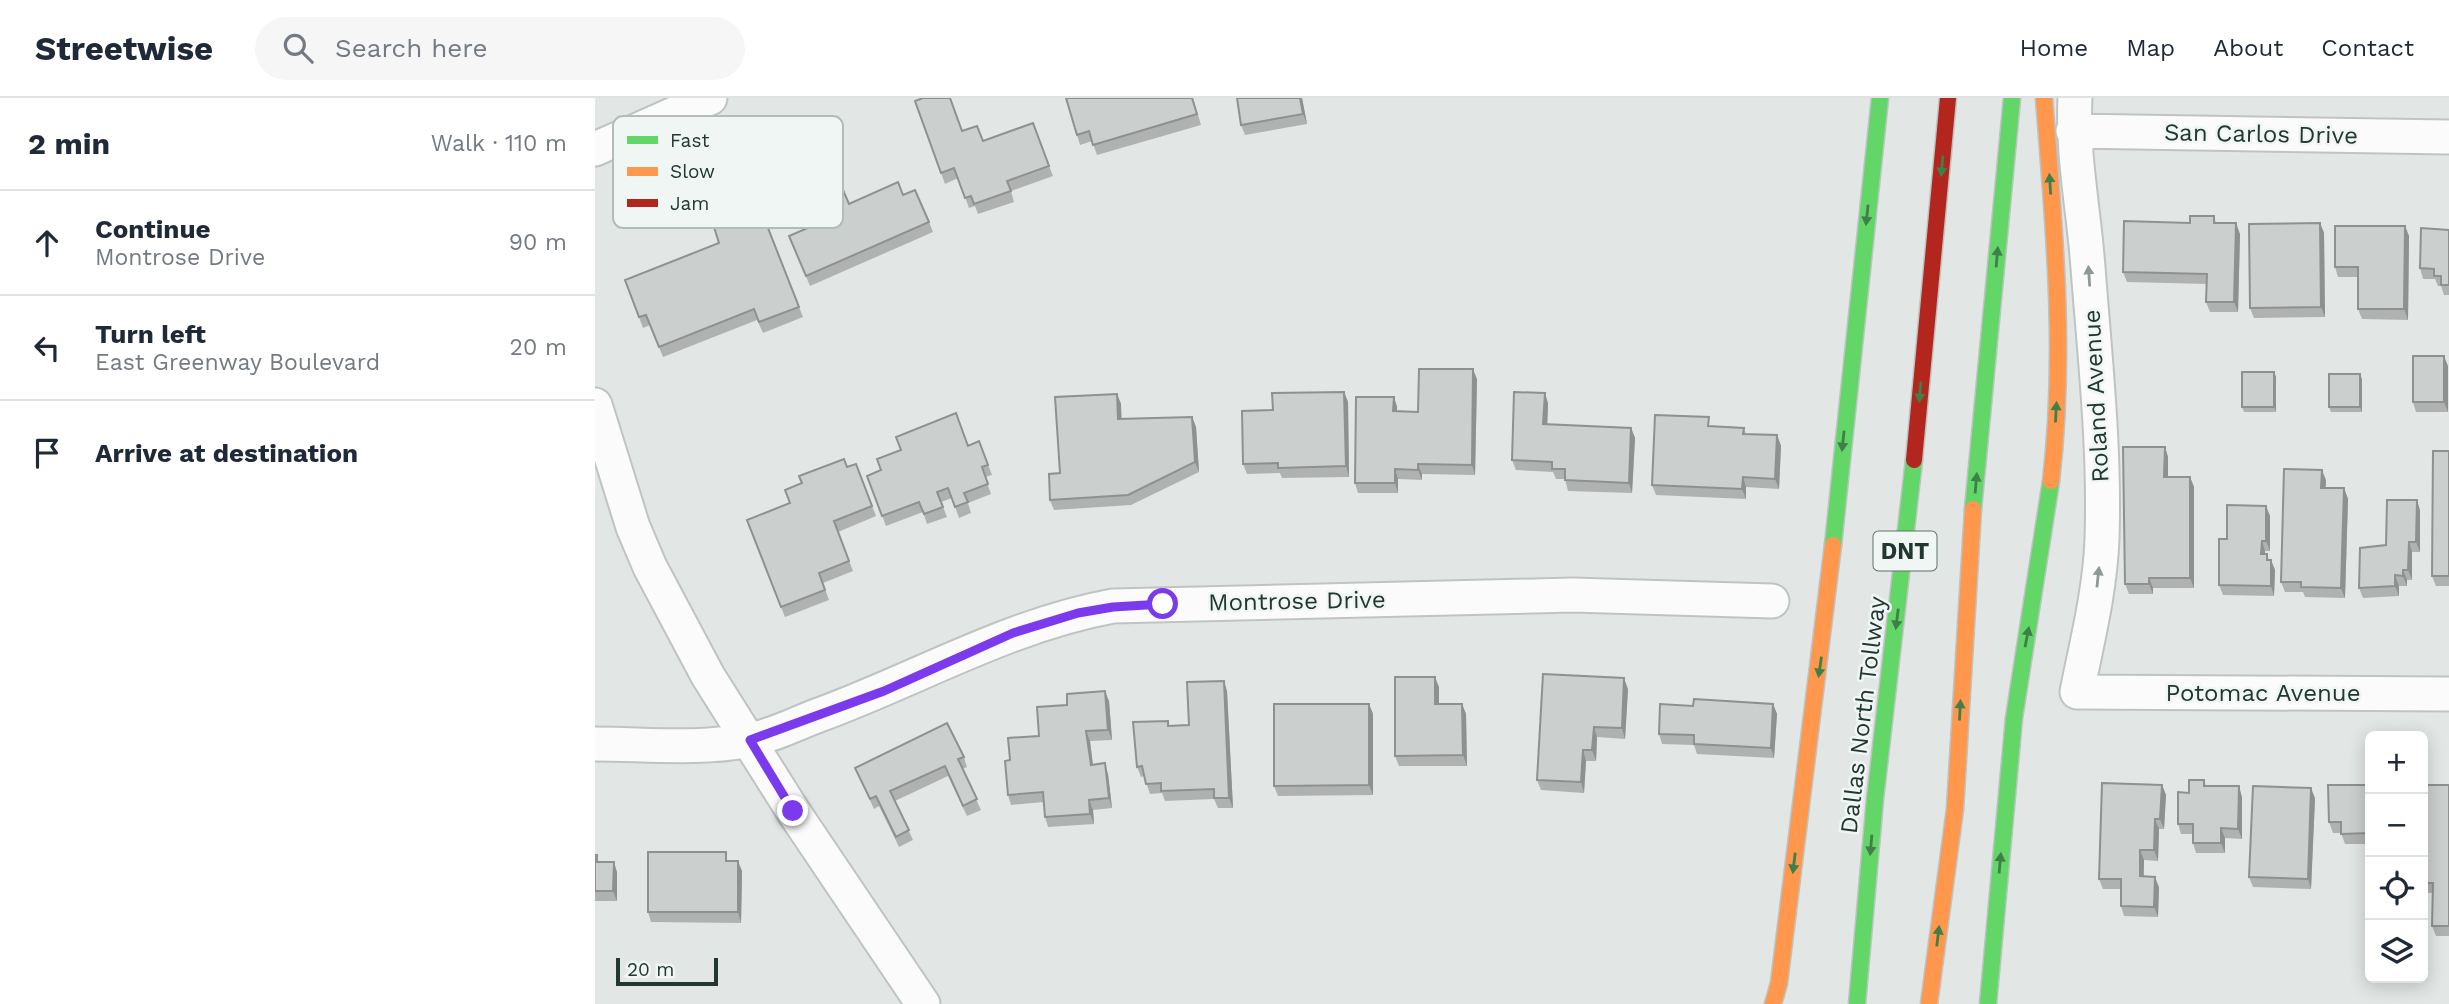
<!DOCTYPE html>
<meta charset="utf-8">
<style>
:root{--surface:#fff;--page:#f6f6f7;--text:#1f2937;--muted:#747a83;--line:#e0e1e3}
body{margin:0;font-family:"Work Sans",sans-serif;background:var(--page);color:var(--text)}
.controls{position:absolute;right:21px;bottom:21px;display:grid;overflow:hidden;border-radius:10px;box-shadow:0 4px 18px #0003}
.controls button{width:63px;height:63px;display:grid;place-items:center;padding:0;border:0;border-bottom:2px solid var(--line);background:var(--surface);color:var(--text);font:35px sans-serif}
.scale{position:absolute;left:21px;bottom:18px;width:102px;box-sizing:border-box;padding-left:7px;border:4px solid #223732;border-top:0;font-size:19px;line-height:24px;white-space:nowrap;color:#223732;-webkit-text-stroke:5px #f0f6f3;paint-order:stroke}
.stop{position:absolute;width:21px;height:21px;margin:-16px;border:5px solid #7c3aed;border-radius:50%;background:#fff}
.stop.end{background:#7c3aed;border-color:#fff;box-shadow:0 2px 7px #0008}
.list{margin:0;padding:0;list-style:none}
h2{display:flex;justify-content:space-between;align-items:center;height:91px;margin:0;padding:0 28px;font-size:30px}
h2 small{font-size:23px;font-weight:400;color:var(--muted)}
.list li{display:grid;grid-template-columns:46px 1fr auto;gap:21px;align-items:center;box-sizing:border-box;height:105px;padding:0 28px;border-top:2px solid var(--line)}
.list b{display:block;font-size:26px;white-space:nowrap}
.list p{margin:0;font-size:23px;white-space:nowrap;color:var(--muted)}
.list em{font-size:23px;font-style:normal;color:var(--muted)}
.icon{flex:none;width:38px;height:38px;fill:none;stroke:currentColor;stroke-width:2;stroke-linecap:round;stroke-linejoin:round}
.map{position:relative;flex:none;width:1854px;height:906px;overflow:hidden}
header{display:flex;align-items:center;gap:42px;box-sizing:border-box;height:98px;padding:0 35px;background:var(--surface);border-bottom:2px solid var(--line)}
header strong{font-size:33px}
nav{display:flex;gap:38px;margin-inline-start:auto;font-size:24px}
.search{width:490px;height:63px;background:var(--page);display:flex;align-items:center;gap:18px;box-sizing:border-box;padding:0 24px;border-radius:38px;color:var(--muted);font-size:26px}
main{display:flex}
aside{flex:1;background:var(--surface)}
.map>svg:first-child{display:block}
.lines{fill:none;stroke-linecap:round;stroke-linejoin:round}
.street-casing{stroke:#bfc4c2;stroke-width:37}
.fast-casing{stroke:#bcc3c1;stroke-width:19}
.slow-casing{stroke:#bcc3c1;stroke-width:19}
.jam-casing{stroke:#bcc3c1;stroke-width:19}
.street{stroke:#fbfbfb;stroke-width:33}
.fast{stroke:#63d668;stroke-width:16}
.slow{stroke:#ff974d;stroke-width:16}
.jam{stroke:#b3261e;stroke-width:16}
.wall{fill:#afb2b1}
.shaded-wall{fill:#8e9190}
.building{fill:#cbcfce;stroke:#8e9190;stroke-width:2}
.oneway{fill:#3f7f4a}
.oneway2{fill:#8e9996}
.route{stroke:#7c3aed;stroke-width:9}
.labels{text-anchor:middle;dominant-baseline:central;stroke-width:5;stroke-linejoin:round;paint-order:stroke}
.shield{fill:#f0f6f3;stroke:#60706c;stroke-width:2}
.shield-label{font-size:23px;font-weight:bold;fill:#223732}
.street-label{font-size:24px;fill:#223732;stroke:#f0f6f3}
.key{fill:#f0f6f3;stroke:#b2bdb9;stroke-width:2}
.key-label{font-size:19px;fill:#223732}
</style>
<header>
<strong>Streetwise</strong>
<div class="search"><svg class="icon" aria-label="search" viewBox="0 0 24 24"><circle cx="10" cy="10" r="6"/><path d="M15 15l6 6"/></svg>Search here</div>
<nav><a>Home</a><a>Map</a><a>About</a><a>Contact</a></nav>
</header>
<main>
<aside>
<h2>2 min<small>Walk · 110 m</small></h2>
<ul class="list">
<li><svg class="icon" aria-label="ahead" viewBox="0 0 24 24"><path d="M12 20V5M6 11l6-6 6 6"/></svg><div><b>Continue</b><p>Montrose Drive</p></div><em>90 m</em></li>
<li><svg class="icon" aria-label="left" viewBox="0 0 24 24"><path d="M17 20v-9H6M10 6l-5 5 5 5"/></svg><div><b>Turn left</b><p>East Greenway Boulevard</p></div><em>20 m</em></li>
<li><svg class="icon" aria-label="arrive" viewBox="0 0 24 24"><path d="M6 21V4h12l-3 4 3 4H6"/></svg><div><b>Arrive at destination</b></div></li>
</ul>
</aside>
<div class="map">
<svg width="1854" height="906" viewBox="0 0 1854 906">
<rect width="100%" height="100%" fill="#e2e7e5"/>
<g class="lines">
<defs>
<path id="street" d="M1480 0C1477 57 1489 113 1493 170 1500 260 1510 351 1507 441 1505 493 1492 544 1482 594L1854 596
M1478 33 1854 39
M0 51 115 0
M0 307 38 429 55 469 113 578 198 713 328 906
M0 646C50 646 105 652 154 642 178 638 202 625 224 617 322 581 414 527 518 508L978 497 1177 503"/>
<path id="fast" d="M1378 411 1417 0
M1238 447 1285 0
M1262 906 1280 701 1319 362
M1393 906 1419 620 1456 383"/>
<path id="slow" d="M1449 0C1459 127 1471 256 1456 383
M1178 906 1184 885 1238 447
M1334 906 1360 711 1378 411"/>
<path id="jam" d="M1319 362 1353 0"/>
</defs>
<use href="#street" class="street-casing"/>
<use href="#fast" class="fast-casing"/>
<use href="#slow" class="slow-casing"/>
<use href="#jam" class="jam-casing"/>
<use href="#street" class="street"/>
<use href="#fast" class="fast"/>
<use href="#slow" class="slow"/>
<use href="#jam" class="jam"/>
</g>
<path class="wall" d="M471 0H598L606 27 502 57 497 43 485 47Z
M642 0H707L712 26 650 37 646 27Z
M320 3 367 33 388 43 438 25 458 78 416 93 419 104 383 116 380 108 374 110 363 80 350 86Z
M197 88 254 106 308 97 334 124 338 134 215 188 194 138 214 130Z
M162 102 208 219 168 235 162 222 68 259 55 227 48 230 30 182 124 145 143 120Z
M1619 118 1621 125 1645 136 1643 214H1615L1611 204 1612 186 1532 184 1528 174 1595 125Z
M1725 125 1729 135 1730 219 1659 220 1655 210Z
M1810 128 1814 138 1813 222 1767 221 1763 211V179H1743L1740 169Z
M1854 132V197H1849L1846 188H1843L1840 181H1828L1825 170Z
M1853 268V314H1821L1818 304Z
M1679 274 1681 279V314H1649L1647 309Z
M882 281 880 377 827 376V382L803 381V395H763L760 385 799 299 802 309V313L823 314Z
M1767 281V314H1736L1734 309Z
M749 294 753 304 754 379 687 380 685 375 652 376 648 366 678 312Z
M522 296 526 306V321L597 319 601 329 604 374 536 407 459 412 455 402 465 375Z
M953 305 952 326 1036 330 1040 340 1037 395 973 393 970 381H961L958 374 921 372 917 362Z
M1117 329 1149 330 1151 336 1182 337 1186 348 1184 391 1151 389V401L1061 397 1057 387Z
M384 343 397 377 390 379 396 396 373 405 376 415 364 420 357 400 346 404 352 419 332 426 328 414 291 428 272 378 286 372 373 348Z
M1570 349 1573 359V379H1595L1599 389V490H1558V496H1534L1530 486Z
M1854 353V488H1841L1837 478Z
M261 366 281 418 243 434 258 473 228 485 234 502 190 519 152 422 195 406 252 369Z
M1731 382 1730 390H1749L1753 401 1750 500 1710 499 1708 494H1690L1686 484Z
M1671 408 1675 418V453H1670V456H1672L1674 462H1676L1680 472 1679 498 1628 497 1624 487 1632 441Z
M1825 412V454H1817V482H1812V488H1804V498L1768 500 1764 490Z
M844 589V606H867L871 616 872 668H804L800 658Z
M1033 591 1030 641 1002 639 1001 663H991L989 695 946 692 942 682Z
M632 593 638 710H623L619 701 570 703 567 695 555 696 549 678 546 679 542 669 573 623 574 628 594 627Z
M514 603 517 642 495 643 498 667 513 676 517 710 498 712 499 726 453 729 450 719 449 704 416 707 413 697 415 662Z
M774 606 778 616V697L683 698 679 688Z
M1178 606 1182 616 1179 660 1102 656 1099 647 1067 646 1064 636 1098 608Z
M369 659 372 669 367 671 386 712 372 718 353 678 300 703 318 742 304 749 284 708 279 711 260 670Z
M1609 682 1611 688 1647 699V741L1630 740V755H1601L1598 745V736H1586L1583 726 1594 695Z
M1567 687 1571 697 1569 731H1564L1563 763 1549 762V779L1564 789 1563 819 1529 818 1526 808V791H1508L1504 781Z
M1775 687V746H1750L1746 735H1738L1734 724Z
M1828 687H1854V838H1841L1837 828 1838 795H1828Z
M1720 700 1716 791 1658 789 1654 779Z
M0 757 4 764 22 774V803H0Z
M134 763 147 773 146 825 56 824 53 814Z"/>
<path class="shaded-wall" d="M705 0H707L712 26 708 16Z
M1641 125 1645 136 1643 214 1639 204Z
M1725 125 1729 135 1730 219 1726 209Z
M1810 128 1814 138 1813 222 1809 211Z
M1849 258 1853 268V314L1849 304Z
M878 271 882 281 880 377 877 367Z
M1679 274 1681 279V314L1679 309Z
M1765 276 1767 281V314L1765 309Z
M749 294 753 304 754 379 751 368Z
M950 295 953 305 952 336 948 326Z
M522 296 526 306 527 331 523 321Z
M799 299 802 309V323L798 313Z
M597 319 601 329 604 374 600 364Z
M1036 330 1040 340 1037 395 1034 385Z
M1182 337 1186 348 1184 391 1180 381Z
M1570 349 1573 359V389L1569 379Z
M823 366 827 376V382L823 372Z
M800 371 803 381V395L800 385Z
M1727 372 1731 382 1730 400 1726 390Z
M1148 379 1151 389V401L1147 391Z
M1595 379 1599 389V490L1595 480Z
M1749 390 1753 401 1750 500 1746 490Z
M1822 402 1825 412V454L1821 444Z
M1671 408 1675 418V453L1671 443Z
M1667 443 1670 453V466L1666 456Z
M1814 444 1817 454V482L1813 472Z
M1676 462 1680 472 1679 498 1676 488Z
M1808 472 1812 482V488L1808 478Z
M1800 477 1804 488V498L1800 488Z
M1554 480 1558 490V496L1554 486Z
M840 579 844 589V616L840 606Z
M1029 580 1033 591 1030 641 1027 630Z
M629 583 632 593 638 710 634 700Z
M510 593 514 603 517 642 513 632Z
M774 606 778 616V697L774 687Z
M867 606 871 616 872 668 868 657Z
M1178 606 1182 616 1179 660 1176 650Z
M999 629 1002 639 1001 663 997 652Z
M491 633 495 643 499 677 496 667Z
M988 652 991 663 989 695 986 684Z
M510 665 513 676 517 710 514 700Z
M1567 687 1571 697 1569 731 1565 721Z
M1644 688 1647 699V741L1643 731Z
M1716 690 1720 700 1716 791 1713 781Z
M494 702 498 712 499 726 495 716Z
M1560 721 1564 731 1563 763 1559 752Z
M1626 730 1630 740V755L1626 745Z
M1545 752 1549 762 1548 789 1545 778Z
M143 763 147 773 146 825 143 814Z
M19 764 22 774V803L18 793Z
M1560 779 1564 789 1563 819 1559 809Z"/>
<path class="building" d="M328 0H355L367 33 382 28 388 43 438 25 454 68 412 83 416 93 379 106 376 98 370 100 359 70 346 75 320 3Z
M471 0H597L602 16 498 47 494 33 482 37Z
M642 0H705L708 16 646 27Z
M239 71 254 106 303 84 308 97 320 92 334 124 211 178 194 138 215 129 197 88Z
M162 102 204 209 164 224 159 211 64 249 51 217 44 219 30 182 124 145 119 129 143 120 140 110Z
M1595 118H1619V125H1641L1639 204H1611L1612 176 1528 174 1529 123 1595 125Z
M1725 125 1726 209 1655 210 1654 126Z
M1740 128H1810L1809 211H1763V169H1740Z
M1826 130 1854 132V187H1846V178H1839V171L1825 170Z
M1818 258H1849V304H1818Z
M824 271H878L877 367 823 366V372L800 371V385H760L761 299H799L798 313 823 314Z
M1647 274H1679V309H1647Z
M1734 276H1765V309H1734Z
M749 294 751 368 683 370V365L648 366 647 313 678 312 677 295Z
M919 294 950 295 948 326 1036 330 1034 385 970 382V371H957V364L917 362Z
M522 296 523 321 597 319 600 364 533 397 455 402 454 376 465 375 460 299Z
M361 315 373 348 384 343 393 367 387 369 393 386 369 395 373 404 360 409 353 390 342 394 348 409 329 416 324 404 287 418 272 378 286 372 282 361 306 352 301 339Z
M1060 317 1114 319 1113 328 1149 330 1148 336 1182 337 1180 381 1148 379 1147 391 1057 387Z
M1528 349H1570L1569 379H1595V480H1554V486H1530Z
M1838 353H1854V478H1837Z
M249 361 252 369 261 366 277 408 239 423 254 463 224 475 230 492 186 509 152 422 195 405 190 392 207 385 204 378Z
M1689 371 1727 372 1726 390H1749L1746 490 1706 489V484H1686Z
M1792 402H1822L1821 444H1814L1813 472H1808V478L1800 477V488L1764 490 1765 450 1791 447Z
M1632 407 1671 408V443H1667L1666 456H1672V462H1676V488L1624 487V441H1632Z
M948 576 1029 580 1027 630 999 629 997 652H988L986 684 942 682Z
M800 579H840V606H867L868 657 800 658Z
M629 583 634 700H619V691L566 693V685L551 686 547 668 542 669 538 624 573 623V628L594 627 592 584Z
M510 593 513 632 491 633 496 667 510 665 514 700 494 702 495 716 450 719 448 694 413 697 410 663 415 662 413 640 444 638 442 609 472 607V596Z
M1099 601 1178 606 1176 650 1099 646V637L1064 636 1065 606 1098 608Z
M679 606H774V687L679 688Z
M352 625 369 659 363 661 382 701 368 708 350 668 295 693 314 732 301 739 281 698 275 701 260 670Z
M1594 682H1609V688H1644L1643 731 1626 730V745H1598V726H1583V694L1594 695Z
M1507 685 1567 687 1565 721H1560L1559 752H1545V778L1560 779 1559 809 1526 808V781H1504Z
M1733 687H1775V735L1746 736V724H1734Z
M1828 687H1854V828H1837L1838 785H1828Z
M1658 688 1716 690 1713 781 1654 779Z
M53 754H131V763H143V814H53Z
M0 757H2V764H19L18 793H0Z"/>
<defs><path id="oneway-solid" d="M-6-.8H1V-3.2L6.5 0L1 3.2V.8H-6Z" transform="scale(1.75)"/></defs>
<g class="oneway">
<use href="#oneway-solid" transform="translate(1347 68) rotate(95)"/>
<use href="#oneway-solid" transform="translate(1455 86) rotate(-94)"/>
<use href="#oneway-solid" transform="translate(1272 117) rotate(96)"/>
<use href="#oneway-solid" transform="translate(1402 159) rotate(-85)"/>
<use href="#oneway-solid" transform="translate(1325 294) rotate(95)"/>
<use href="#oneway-solid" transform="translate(1461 314) rotate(-87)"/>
<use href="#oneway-solid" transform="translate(1248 343) rotate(96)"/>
<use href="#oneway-solid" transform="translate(1381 385) rotate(-85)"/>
<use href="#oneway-solid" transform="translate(1302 521) rotate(97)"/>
<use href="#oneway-solid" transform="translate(1432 539) rotate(-79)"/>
<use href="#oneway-solid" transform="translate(1225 569) rotate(98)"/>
<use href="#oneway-solid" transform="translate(1365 612) rotate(-87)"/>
<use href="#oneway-solid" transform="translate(1276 747) rotate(95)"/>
<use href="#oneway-solid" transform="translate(1199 765) rotate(97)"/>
<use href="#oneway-solid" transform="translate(1405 765) rotate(-85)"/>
<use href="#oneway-solid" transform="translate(1343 838) rotate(-83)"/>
</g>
<g class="oneway2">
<use href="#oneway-solid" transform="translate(1494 178) rotate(-94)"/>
<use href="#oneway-solid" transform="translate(1503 479) rotate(-84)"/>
</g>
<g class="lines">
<path class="route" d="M198 713 155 642 289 593 418 535 483 515 518 509 568 506"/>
</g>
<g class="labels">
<rect class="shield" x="1278.5" y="433.5" width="63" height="39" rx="5"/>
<g class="shield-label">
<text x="1310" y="453">DNT</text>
</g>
<g class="street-label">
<text transform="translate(1666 36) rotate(1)">San Carlos Drive</text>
<text transform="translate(1501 298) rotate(-93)">Roland Avenue</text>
<text transform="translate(702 503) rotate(-1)">Montrose Drive</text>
<text x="1668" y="595">Potomac Avenue</text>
<text transform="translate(1268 617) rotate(-83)">Dallas North Tollway</text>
</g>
</g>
<rect x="18" y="18" width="230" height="112" rx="10" class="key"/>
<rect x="32" y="38" width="31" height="8" fill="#63d668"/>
<rect x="32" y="69" width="31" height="9" fill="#ff974d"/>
<rect x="32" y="101" width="31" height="8" fill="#b3261e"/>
<g class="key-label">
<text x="75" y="49">Fast</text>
<text x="75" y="80">Slow</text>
<text x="75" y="112">Jam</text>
</g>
</svg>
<div class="controls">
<button>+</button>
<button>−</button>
<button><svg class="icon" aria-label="locate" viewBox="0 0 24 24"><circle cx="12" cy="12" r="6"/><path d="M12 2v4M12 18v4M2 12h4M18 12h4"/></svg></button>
<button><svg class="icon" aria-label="layers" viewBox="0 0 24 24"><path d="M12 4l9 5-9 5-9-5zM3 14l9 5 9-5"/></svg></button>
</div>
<div class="scale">20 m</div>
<div class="stop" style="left:568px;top:506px"></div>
<div class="stop end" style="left:198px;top:713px"></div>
</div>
</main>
